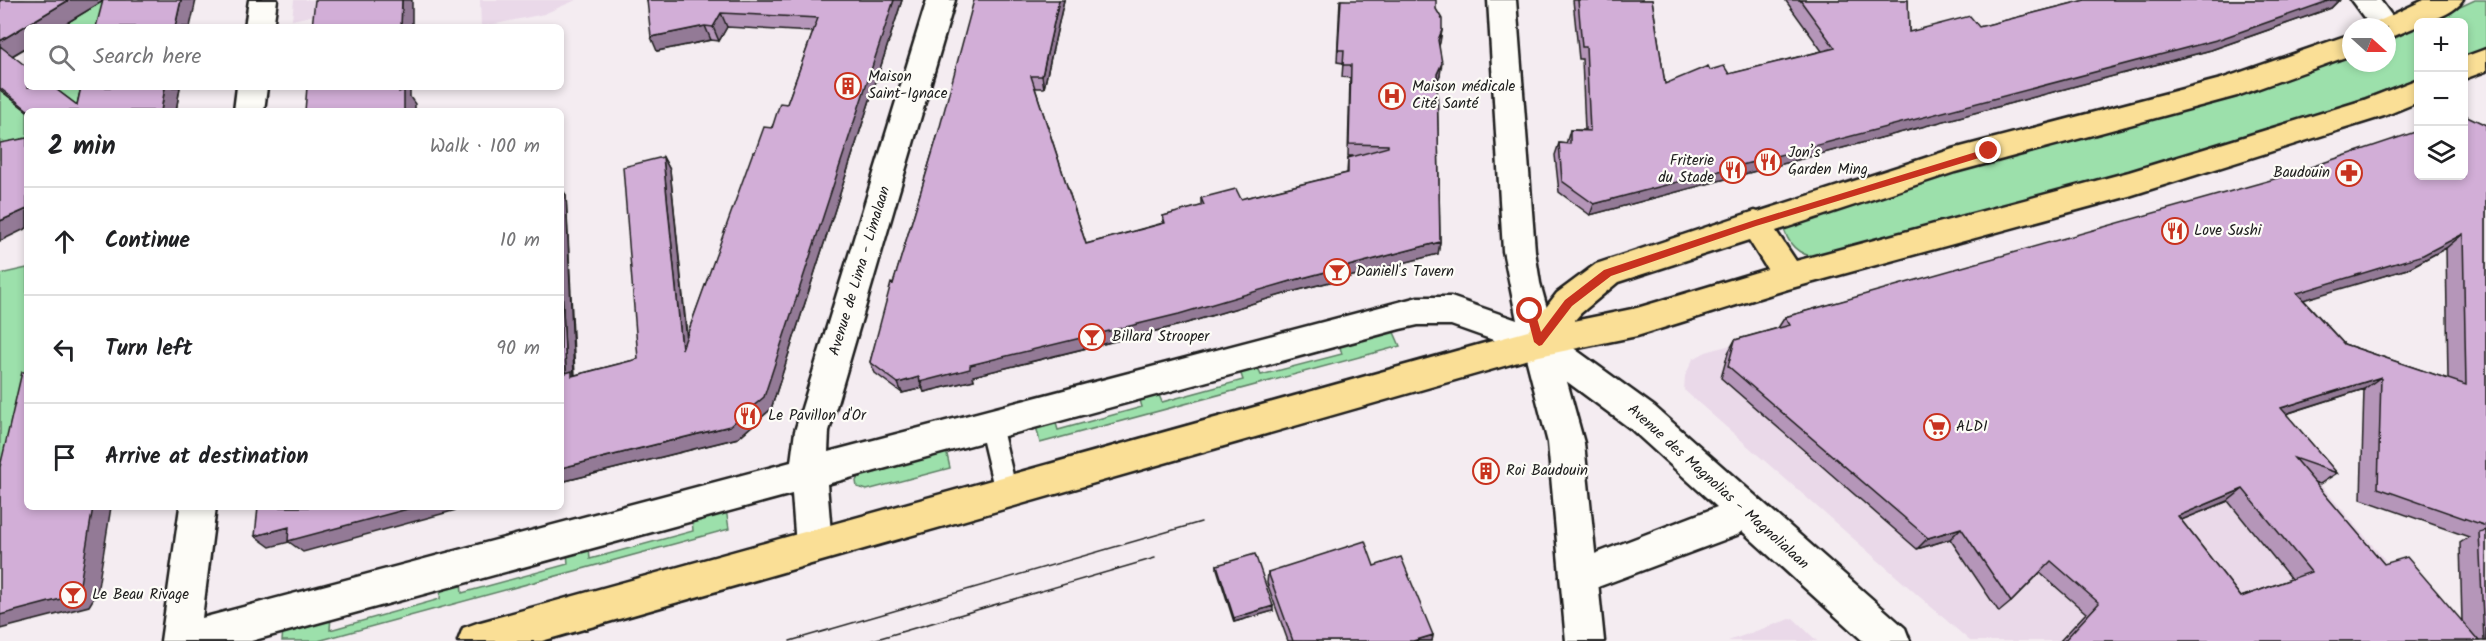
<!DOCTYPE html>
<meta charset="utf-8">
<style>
:root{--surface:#fff;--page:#f2f2f2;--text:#202124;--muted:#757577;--line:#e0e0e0}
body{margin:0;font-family:Kalam,sans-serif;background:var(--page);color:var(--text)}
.controls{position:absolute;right:18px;top:18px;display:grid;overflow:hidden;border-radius:9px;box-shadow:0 3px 9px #0003}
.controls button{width:54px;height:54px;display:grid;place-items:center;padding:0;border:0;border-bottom:2px solid var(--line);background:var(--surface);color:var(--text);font:30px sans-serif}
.compass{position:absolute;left:2342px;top:18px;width:54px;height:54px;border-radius:50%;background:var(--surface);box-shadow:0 3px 9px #0003;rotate:111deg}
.stop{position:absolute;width:18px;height:18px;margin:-14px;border:4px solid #c8321e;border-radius:50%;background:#fff}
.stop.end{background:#c8321e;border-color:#fff;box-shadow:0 2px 6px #0008}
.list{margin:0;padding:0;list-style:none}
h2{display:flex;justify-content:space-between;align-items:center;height:78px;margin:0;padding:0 24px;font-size:26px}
h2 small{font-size:20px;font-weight:400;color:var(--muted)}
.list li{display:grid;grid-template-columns:39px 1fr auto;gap:18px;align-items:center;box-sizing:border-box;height:108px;padding:0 24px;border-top:2px solid var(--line)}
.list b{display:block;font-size:22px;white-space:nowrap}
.list em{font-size:20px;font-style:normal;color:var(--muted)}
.icon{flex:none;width:33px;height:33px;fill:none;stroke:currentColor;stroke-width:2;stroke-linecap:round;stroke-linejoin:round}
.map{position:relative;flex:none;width:2486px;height:641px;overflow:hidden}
.search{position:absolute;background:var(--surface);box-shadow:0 3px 9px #0003;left:24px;top:24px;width:540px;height:66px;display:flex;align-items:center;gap:15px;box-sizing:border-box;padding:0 21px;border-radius:9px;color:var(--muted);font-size:22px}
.panel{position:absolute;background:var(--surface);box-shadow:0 3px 9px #0003;left:24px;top:108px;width:540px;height:402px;border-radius:9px}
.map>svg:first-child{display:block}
.built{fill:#ead9e9}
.green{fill:#9ce0ab;stroke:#5c7e64;stroke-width:1.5}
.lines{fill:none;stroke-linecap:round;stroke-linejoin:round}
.lane-casing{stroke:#1c1c1c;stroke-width:5}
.street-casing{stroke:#1c1c1c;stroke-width:5}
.secondary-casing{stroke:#1c1c1c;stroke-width:5}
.primary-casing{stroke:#1c1c1c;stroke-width:5}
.lane{fill:#fdfcf7;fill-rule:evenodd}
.street{fill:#fdfcf7;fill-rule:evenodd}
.secondary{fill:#fdfcf7;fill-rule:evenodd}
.primary{fill:#fadf96;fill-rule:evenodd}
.tram{stroke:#1c1c1c;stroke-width:1.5}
.wall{fill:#b596b9;stroke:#1c1c1c;stroke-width:1.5;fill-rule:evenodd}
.shaded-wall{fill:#937a96;stroke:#1c1c1c;stroke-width:1.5}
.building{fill:#d2aed7;stroke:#1c1c1c;stroke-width:1.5;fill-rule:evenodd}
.route{fill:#c8321e}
.labels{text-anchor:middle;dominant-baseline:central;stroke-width:4.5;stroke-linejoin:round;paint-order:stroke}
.poi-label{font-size:15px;fill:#1c1c1c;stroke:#fdfcf7;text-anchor:start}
.street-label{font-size:15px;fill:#1c1c1c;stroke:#fdfcf7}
</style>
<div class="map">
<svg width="2486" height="641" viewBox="0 0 2486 641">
<rect width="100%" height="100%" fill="#f4ecf1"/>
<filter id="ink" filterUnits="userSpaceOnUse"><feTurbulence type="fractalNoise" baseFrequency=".0167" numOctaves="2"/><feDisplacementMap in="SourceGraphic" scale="12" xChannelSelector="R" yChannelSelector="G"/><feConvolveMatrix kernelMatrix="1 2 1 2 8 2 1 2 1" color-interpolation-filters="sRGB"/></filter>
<g filter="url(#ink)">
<path class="built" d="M294 0H386L292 20Z
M480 0H576L544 14 481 27Z
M1978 274 2213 505 2310 472 2451 637 2460 641H1970L1684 390 1685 376 1693 359 1706 352Z
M1793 618 1817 641H1728Z"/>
<path class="green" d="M126 0 124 27H60L85 12 71 1Z
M2475 0H2486V47L2464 58V22H2428Z
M2418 27V78L2304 120 2185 157 1816 257C1798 255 1787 243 1783 225L1788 219 2267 86 2351 55V63H2387V42Z
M50 87H116L111 111H27V154L0 159V90L25 109Z
M27 268V436L0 503V274Z
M1393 330 1400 346 1040 443 1036 426 1055 420 1058 430 1142 407 1139 397 1158 393 1162 402 1243 380 1240 371 1257 366 1261 375 1342 354 1339 344Z
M946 450 950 468 867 490 857 487 856 481 859 475Z
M726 509 729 529 318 641H282L283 629 331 616 330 630 440 599 441 586 461 581 462 593 568 564 567 552 589 546 590 559 693 531 692 519Z"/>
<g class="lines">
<defs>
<path id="lane" d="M990 415 998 418 1001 425 1017 492 1014 499 1006 502 998 499 995 492 979 425 982 418Z"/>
<path id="street" d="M249 0H277L273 27H245Z
M927 0H955L829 431 828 452 1418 297H1451L1517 320 1503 251 1488 0H1516L1535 251 1540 283 1554 334 1655 407 1905 628 1910 641H1863L1742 531 1737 535 1579 594 1566 589 1560 577 1566 565 1717 507 1631 429 1527 352 1451 325H1418L1400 329 827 484 832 546 827 558 814 563 801 558 796 546 792 494 251 641H161L180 507H216L202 618 791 462 795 431Z
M2351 0H2380L2400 27 2396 34 2387 37V27H2371Z
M237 87H267L264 111H234Z"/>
<path id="secondary" d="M1539 328 1551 332 1556 342 1584 443 1604 641H1566L1548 443 1522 342 1527 332Z"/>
<path id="primary" d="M2424 0H2463C2456 12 2432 22 2418 22V26L2387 39V27H2374L2377 22Z
M2351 34V55L2237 96 1955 172 1776 231 1796 261 2129 172 2364 100 2418 79V102L2384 116 2129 196 1788 289 1637 336 1539 356 542 641H458L463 628 477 623 1528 331 1557 293 1596 264 1755 211 1758 212 1953 149 2221 79ZM1749 240 1767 269 1637 308 1574 321 1581 313 1618 282Z
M2486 49V71L2464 79V57Z"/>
</defs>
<use href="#lane" class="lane-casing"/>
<use href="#street" class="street-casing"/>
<use href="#secondary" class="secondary-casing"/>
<use href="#primary" class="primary-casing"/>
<use href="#lane" class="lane"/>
<use href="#street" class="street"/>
<use href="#secondary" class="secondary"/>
<use href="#primary" class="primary"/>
<path class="tram" d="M790 641 1201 522
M870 641 1155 558"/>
</g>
<path class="wall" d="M0 0 103 1 60 27H27V47L12 56 77 105 81 87H180L176 111H27L0 90Z
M647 0H902L771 409 738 438 561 482V188L566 195 575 375 638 359 663 157 670 170 687 335 755 152 787 104 813 32 727 27 719 41 711 40 657 51Z
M1064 0 1044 88H1035L1086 244 1163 223V216L1201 206V198L1241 199 1347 173 1348 158 1353 156H1348L1350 78 1342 77 1343 63 1337 62 1340 0 1436 9 1442 30 1439 45 1440 75 1437 81 1440 242 1438 254 1291 292 1180 325 973 376 974 380 924 392 923 388 902 393 875 373 870 362 938 134Z
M1573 0H1652L1665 84 1710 70 1729 74 1822 51 1786 1 1787 0H1908L1909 32 1979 27 2085 0H2339L2331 8 2211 50 1590 215 1559 192 1555 155 1559 143 1566 144 1570 130H1585L1582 59H1579Z
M2486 125V641H2060L2086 613 2040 573 2011 602 1999 612 1950 539 1917 549 1721 378 1728 353 1735 340 1778 328 1785 317ZM2446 248 2448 379 2344 344 2303 299 2407 269ZM2364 389 2361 499 2469 537 2460 543 2462 621 2384 564 2314 482 2320 484 2337 473 2286 414ZM2228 501 2291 579 2241 597 2181 520Z
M1217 565 1273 611 1234 622 1217 569Z
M1374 566 1433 635 1432 641H1288L1267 583 1268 572Z"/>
<path class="shaded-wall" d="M69 0H105L60 27H27V47L10 57 0 47V41Z
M181 0H196L190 27H175Z
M402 0H412V27H401Z
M894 0H902L771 409 738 438 561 482V468L730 426Z
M1059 0H1064L1044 88 1042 76Z
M2331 0H2339L2331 8 2211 50 1590 215 1594 204Z
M721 13 727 27 719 41 713 27Z
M705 26 711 40 657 51 651 37Z
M1442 30 1440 43 1436 52 1438 40Z
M1442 63 1440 75 1435 87 1437 74Z
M165 87H180L176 111H161Z
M399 87H410V97L415 104V111H404L399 92Z
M663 157 670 170 689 361 682 349Z
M561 188 566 195 574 375 581 383 566 373 561 269Z
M27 209V228L0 241V221Z
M2463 234 2446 248 2407 269 2283 306 2297 293Z
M1440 242 1438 254 1291 292 1180 325 973 376 974 380 924 392 920 382 970 365Z
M919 377 923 388 902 393 898 383Z
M2381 377 2364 389 2266 420 2281 408Z
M2243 489 2228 501 2164 527 2178 516Z
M93 507H111L97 593 89 606 0 629V615Z
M415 507H467L303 552 289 542 270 547 255 536 289 527Z
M1961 528 1950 539 1917 549 1928 538Z
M1273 606V611L1234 622V618Z
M1433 635 1432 641H1413Z"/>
<path class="building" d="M0 0H69L0 41Z
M103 0H181L175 27H96Z
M315 0H402L401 27H312Z
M647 0H894L764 397 730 426 561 468V269L566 373 572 371V376L638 359 623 167 663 157 682 349 753 152H755L764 127 772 128 780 103 787 104 818 18 721 13 713 27 705 26 651 37Z
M974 0H1059L1042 76H1031L1086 244 1165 223 1163 216 1204 205 1201 198 1236 189 1241 199 1348 173V158L1388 147V145L1349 144 1351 65H1343L1344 50H1338L1341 0H1436V9L1442 19V30L1438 40 1442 63 1437 74 1440 242 1291 281 1179 314 970 365V369L920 382 919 377 898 383 870 362 891 283 893 284 938 134Z
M1578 0H1652L1665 84 1708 66 1710 70 1724 66 1729 74 1835 48 1800 0H1908L1909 32 1970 16 1979 27 2085 0H2331L2220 39 1594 204 1562 181 1559 143 1570 144V130L1590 131 1586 47H1582Z
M0 46 27 67V87H53L77 105 81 87H165L161 111H29L0 88Z
M307 87H399V92L404 90V111H305Z
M2463 114 2486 125V526L2378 488 2381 377 2281 408 2337 473 2294 458 2384 564 2407 557 2479 641H2064L2099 603 2051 561 2011 602 1961 528 1928 538 1728 366 1735 340 1790 325 1785 317 2278 178 2418 131V176H2463ZM2463 234 2466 385 2344 344 2297 293 2423 255ZM2243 489 2311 572 2241 597 2178 516Z
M27 138V209L0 221V143Z
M22 372H27V507H93L80 584 72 596 0 615V467Z
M258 507H415L288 541 289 527 255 536Z
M2486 530V641H2484L2479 532Z
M1365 541 1374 566 1401 557 1433 635 1413 641H1293L1268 572Z
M1255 554 1273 606 1234 618 1217 565Z"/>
</g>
<path class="route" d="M1989 148 1993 151 1992 154 1756 226 1611 276 1572 306 1542 345 1539 346 1534 342 1526 311 1527 308H1534L1541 332 1565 300 1604 270 1755 220Z"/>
<defs>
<symbol id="building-ring" viewBox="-11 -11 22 22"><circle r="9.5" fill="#fdfcf7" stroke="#c8321e" stroke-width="1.5"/><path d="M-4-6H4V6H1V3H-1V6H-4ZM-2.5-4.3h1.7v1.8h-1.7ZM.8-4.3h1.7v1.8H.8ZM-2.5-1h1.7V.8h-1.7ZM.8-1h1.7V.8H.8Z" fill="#c8321e"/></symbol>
<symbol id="hospital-ring" viewBox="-11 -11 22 22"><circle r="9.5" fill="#fdfcf7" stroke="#c8321e" stroke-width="1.5"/><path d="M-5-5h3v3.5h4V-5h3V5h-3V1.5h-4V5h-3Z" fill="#c8321e"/></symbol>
<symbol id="restaurant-ring" viewBox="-11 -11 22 22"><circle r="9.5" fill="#fdfcf7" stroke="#c8321e" stroke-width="1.5"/><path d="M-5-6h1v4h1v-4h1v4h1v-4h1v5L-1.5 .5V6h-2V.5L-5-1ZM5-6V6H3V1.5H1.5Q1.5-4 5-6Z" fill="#c8321e"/></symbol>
<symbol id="pharmacy-ring" viewBox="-11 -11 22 22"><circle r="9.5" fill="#fdfcf7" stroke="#c8321e" stroke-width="1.5"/><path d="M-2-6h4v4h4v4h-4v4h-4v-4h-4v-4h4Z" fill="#c8321e"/></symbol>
<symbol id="bar-ring" viewBox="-11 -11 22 22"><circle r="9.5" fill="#fdfcf7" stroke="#c8321e" stroke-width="1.5"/><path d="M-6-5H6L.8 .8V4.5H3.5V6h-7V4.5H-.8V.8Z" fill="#c8321e"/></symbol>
<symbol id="supermarket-ring" viewBox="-11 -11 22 22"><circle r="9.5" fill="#fdfcf7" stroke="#c8321e" stroke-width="1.5"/><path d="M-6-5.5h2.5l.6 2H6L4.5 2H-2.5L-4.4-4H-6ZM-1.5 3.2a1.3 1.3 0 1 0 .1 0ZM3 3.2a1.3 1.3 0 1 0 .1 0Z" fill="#c8321e"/></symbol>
</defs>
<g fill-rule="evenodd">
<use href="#building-ring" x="833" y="71" width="30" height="30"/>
<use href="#hospital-ring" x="1377" y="81" width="30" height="30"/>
<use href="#restaurant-ring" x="1753" y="147" width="30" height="30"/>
<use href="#restaurant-ring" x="1718" y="155" width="30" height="30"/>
<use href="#pharmacy-ring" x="2334" y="158" width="30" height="30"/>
<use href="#restaurant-ring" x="2160" y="216" width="30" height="30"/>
<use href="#bar-ring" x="1322" y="257" width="30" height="30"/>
<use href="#bar-ring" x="1077" y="322" width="30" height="30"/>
<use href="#restaurant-ring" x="733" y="401" width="30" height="30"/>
<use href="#supermarket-ring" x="1922" y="412" width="30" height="30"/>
<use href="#building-ring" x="1471" y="456" width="30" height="30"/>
<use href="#bar-ring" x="58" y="580" width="30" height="30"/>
</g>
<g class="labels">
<g class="poi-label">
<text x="868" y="77">Maison<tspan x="868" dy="17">Saint-Ignace</tspan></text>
<text x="1412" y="87">Maison médicale<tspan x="1412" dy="17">Cité Santé</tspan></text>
<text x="1788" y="153">Jon’s<tspan x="1788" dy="17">Garden Ming</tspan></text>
<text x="1714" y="161" text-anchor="end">Friterie<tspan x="1714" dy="17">du Stade</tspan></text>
<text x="2330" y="173" text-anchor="end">Baudouin</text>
<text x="2194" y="231">Love Sushi</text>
<text x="1356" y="272">Daniell's Tavern</text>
<text x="1112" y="337">Billard Strooper</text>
<text x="768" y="416">Le Pavillon d'Or</text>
<text x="1956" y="427">ALDI</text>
<text x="1506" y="471">Roi Baudouin</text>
<text x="92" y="595">Le Beau Rivage</text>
</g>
<g class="street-label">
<text transform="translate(860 271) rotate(-73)">Avenue de Lima - Limalaan</text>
<text transform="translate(1718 487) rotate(42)">Avenue des Magnolias - Magnolialaan</text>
</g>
</g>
</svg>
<div class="controls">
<button>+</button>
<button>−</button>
<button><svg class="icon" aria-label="layers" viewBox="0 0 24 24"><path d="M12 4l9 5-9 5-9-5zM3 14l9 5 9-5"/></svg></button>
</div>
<svg class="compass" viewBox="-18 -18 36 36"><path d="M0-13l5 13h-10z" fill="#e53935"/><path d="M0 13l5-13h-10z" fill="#757577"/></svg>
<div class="stop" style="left:1530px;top:311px"></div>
<div class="stop end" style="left:1989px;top:151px"></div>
<div class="search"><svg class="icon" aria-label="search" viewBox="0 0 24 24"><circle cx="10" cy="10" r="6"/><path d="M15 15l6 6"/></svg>Search here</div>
<section class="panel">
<h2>2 min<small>Walk · 100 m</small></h2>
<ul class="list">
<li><svg class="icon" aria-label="ahead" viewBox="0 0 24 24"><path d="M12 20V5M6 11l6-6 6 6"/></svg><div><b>Continue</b></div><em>10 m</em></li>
<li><svg class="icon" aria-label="left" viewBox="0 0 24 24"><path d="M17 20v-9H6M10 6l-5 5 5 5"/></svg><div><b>Turn left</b></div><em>90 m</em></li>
<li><svg class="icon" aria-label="arrive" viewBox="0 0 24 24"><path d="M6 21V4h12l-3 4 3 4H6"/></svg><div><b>Arrive at destination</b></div></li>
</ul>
</section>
</div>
